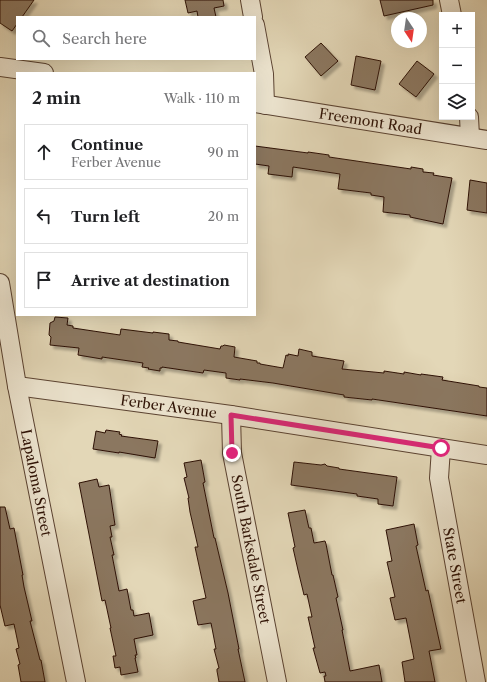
<!DOCTYPE html>
<meta charset="utf-8">
<style>
:root{--surface:#fff;--page:#f2f2f2;--text:#202124;--muted:#757577;--line:#e0e0e0}
body{margin:0;font-family:"Libre Caslon Text",serif;background:var(--page);color:var(--text)}
.controls{position:absolute;right:12px;top:12px;display:grid;overflow:hidden;border-radius:0px;box-shadow:0 4px 16px #0002}
.controls button{width:36px;height:36px;display:grid;place-items:center;padding:0;border:0;border-bottom:1px solid var(--line);background:var(--surface);color:var(--text);font:20px sans-serif}
.compass{position:absolute;left:391px;top:12px;width:36px;height:36px;border-radius:50%;background:var(--surface);box-shadow:0 4px 16px #0002;rotate:167deg}
.stop{position:absolute;width:12px;height:12px;margin:-9px;border:3px solid #db2777;border-radius:50%;background:#fff}
.stop.end{background:#db2777;border-color:#fff;box-shadow:0 1px 4px #0008}
.list{margin:0;padding:0;list-style:none}
h2{display:flex;justify-content:space-between;align-items:center;height:52px;margin:0;padding:0 16px;font-size:17px}
h2 small{font-size:13px;font-weight:400;color:var(--muted)}
.list li{display:grid;grid-template-columns:26px 1fr auto;gap:12px;align-items:center;box-sizing:border-box;height:56px;margin:0 8px 8px;padding:0 8px;border:1px solid var(--line);border-radius:0px}
.list b{display:block;font-size:15px;white-space:nowrap}
.list p{margin:0;font-size:13px;white-space:nowrap;color:var(--muted)}
.list em{font-size:13px;font-style:normal;color:var(--muted)}
.icon{flex:none;width:22px;height:22px;fill:none;stroke:currentColor;stroke-width:2;stroke-linecap:round;stroke-linejoin:round}
.map{position:relative;flex:none;width:487px;height:682px;overflow:hidden}
.search{position:absolute;background:var(--surface);box-shadow:0 4px 16px #0002;left:16px;top:16px;width:240px;height:44px;display:flex;align-items:center;gap:10px;box-sizing:border-box;padding:0 14px;border-radius:0px;color:var(--muted);font-size:15px}
.panel{position:absolute;background:var(--surface);box-shadow:0 4px 16px #0002;left:16px;top:72px;width:240px;height:244px;border-radius:0px}
.map>svg:first-child{display:block}
.building{fill:#8b7761;stroke:#2c1004;filter:url(#shadow)}
.lines{fill:none;stroke-linecap:round;stroke-linejoin:round}
.minor-casing{stroke:#5a4231;stroke-width:20}
.minor{stroke:#ede5d0;stroke-width:18}
.route{stroke:#db2777;stroke-width:5}
.labels{text-anchor:middle;dominant-baseline:central;stroke-width:4;stroke-linejoin:round;paint-order:stroke}
.street-label{font-size:14px;fill:#2c1004;stroke:#ede5d0}
</style>
<div class="map">
<svg width="487" height="682" viewBox="0 0 487 682">
<defs>
<filter id="shadow"><feDropShadow dx="3.5" dy="3.5" stdDeviation="1" flood-color="#0004"/></filter>
</defs>
<rect width="100%" height="100%" fill="#e3d7b7"/>
<filter id="stains"><feTurbulence type="fractalNoise" baseFrequency=".005" numOctaves="4"/><feColorMatrix values="0 0 0 0 .2 0 0 0 0 .09 0 0 0 0 .02 0 0 0 .5 -.17"/></filter>
<radialGradient id="worn" r=".72"><stop offset=".6" stop-color="#630" stop-opacity="0"/><stop offset="1" stop-color="#630" stop-opacity=".3"/></radialGradient>
<path class="building" d="M0 0H34L22 17H17V24L12 31 0 23Z
M185 0H223L224 6 214 8 216 17H198L197 11 188 13Z
M380 0H433V5L384 16Z
M321 43 338 61 321 76 305 57Z
M356 56 381 61 375 90 351 85Z
M417 61 434 74 416 97 399 84Z
M255 146 308 153V152L329 155V157L411 169V167L423 169V172L434 173 433 175 452 178 443 224 410 217V215L383 212 384 197 371 195V193L338 189 340 174 293 167 292 177 268 174 269 166 255 164Z
M470 180 487 183V213L467 210Z
M55 317 68 318 67 325 73 326V328L120 335 121 329 153 333V332L169 334V340L178 341V342L220 349 221 346H223L224 345 235 347 234 357 257 361V363H260V364L283 368 286 355 288 356V354L298 356 299 349 312 352V356L344 361 342 369 384 373V371L404 374V372L421 375V374L443 377 442 380 479 386V387L487 388V416L372 399V400L344 397V395L273 383 240 379V380L226 378V373L204 370 203 373 162 367V368H160V371L148 369 149 368 142 367 143 363 102 357V359L78 355 79 348 50 345 51 337 49 335 50 323 54 321Z
M106 430 120 432 119 434 122 435 121 436 158 441 155 458 119 452V453L93 449 96 431 105 433Z
M201 460 205 482 203 483 214 538H215L228 593 239 649H238L245 682H219L217 671V669L219 668 214 649H216L211 623 198 625 193 601 206 598 195 547H198L190 512 188 498H189L184 478 187 477 184 463Z
M294 462 321 465 325 464 327 466 339 468V469L397 477 393 506 378 504V499L357 496V494L291 485Z
M97 479 99 487 109 485 115 525 110 526 112 537H110L114 555H112L119 591 127 589 131 610H133L134 616 149 613 153 635 134 639 137 655H135L136 658H135L138 672 121 675 120 667 115 668 113 656H116L110 628H111L105 600 102 601 79 483Z
M0 507H5L10 529 14 528 23 575H22L24 587 32 621H30L40 660H41L45 682H21L18 665 20 664 16 649 19 648 14 624 5 626 0 605Z
M305 510 308 524 309 528H311L314 543 325 541 326 544 332 575H333L338 597 336 598 343 630H342L350 671 379 665 382 682H325L324 676H326L325 672 320 673 313 648H315L308 617H312L307 594 304 595 298 570 293 548 295 547 288 513Z
M414 524 418 545 416 546 426 591 428 590 441 649 429 651 435 682H405L402 662 414 659 406 618 395 620 390 598 395 597 387 562 392 561 386 530Z"/>
<g class="lines">
<defs>
<g id="minor">
<path d="M250 0 253 17"/>
<path d="M449 0 452 15"/>
<path d="M255 25 264 74 265 105"/>
<path d="M0 67 44 73"/>
<path id="s1" d="M255 103 487 140"/>
<path d="M469 117 470 137"/>
<path id="s2" d="M0 283 17 386 76 682"/>
<path id="s3" d="M17 386 231 415 487 455"/>
<path id="s4" d="M231 415 232 453 277 682"/>
<path id="s5" d="M441 448 439 478 476 682"/>
</g>
</defs>
<use href="#minor" class="minor-casing"/>
<use href="#minor" class="minor"/>
</g>
<g class="lines">
<path class="route" d="M232 453 231 415 441 448"/>
</g>
<g class="labels">
<g class="street-label">
<text stroke="none"><textPath href="#s1" startOffset="117">Freemont Road</textPath></text>
<text stroke="none"><textPath href="#s3" startOffset="153">Ferber Avenue</textPath></text>
<text stroke="none"><textPath href="#s2" startOffset="203">Lapaloma Street</textPath></text>
<text stroke="none"><textPath href="#s4" startOffset="136">South Barksdale Street</textPath></text>
<text stroke="none"><textPath href="#s5" startOffset="119">State Street</textPath></text>
</g>
</g>
<rect width="100%" height="100%" filter="url(#stains)"/>
<rect width="100%" height="100%" fill="url(#worn)"/>
</svg>
<div class="controls">
<button>+</button>
<button>−</button>
<button><svg class="icon" aria-label="layers" viewBox="0 0 24 24"><path d="M12 4l9 5-9 5-9-5zM3 14l9 5 9-5"/></svg></button>
</div>
<svg class="compass" viewBox="-18 -18 36 36"><path d="M0-13l5 13h-10z" fill="#e53935"/><path d="M0 13l5-13h-10z" fill="#757577"/></svg>
<div class="stop" style="left:441px;top:448px"></div>
<div class="stop end" style="left:232px;top:453px"></div>
<div class="search"><svg class="icon" aria-label="search" viewBox="0 0 24 24"><circle cx="10" cy="10" r="6"/><path d="M15 15l6 6"/></svg>Search here</div>
<section class="panel">
<h2>2 min<small>Walk · 110 m</small></h2>
<ul class="list">
<li><svg class="icon" aria-label="ahead" viewBox="0 0 24 24"><path d="M12 20V5M6 11l6-6 6 6"/></svg><div><b>Continue</b><p>Ferber Avenue</p></div><em>90 m</em></li>
<li><svg class="icon" aria-label="left" viewBox="0 0 24 24"><path d="M17 20v-9H6M10 6l-5 5 5 5"/></svg><div><b>Turn left</b></div><em>20 m</em></li>
<li><svg class="icon" aria-label="arrive" viewBox="0 0 24 24"><path d="M6 21V4h12l-3 4 3 4H6"/></svg><div><b>Arrive at destination</b></div></li>
</ul>
</section>
</div>
